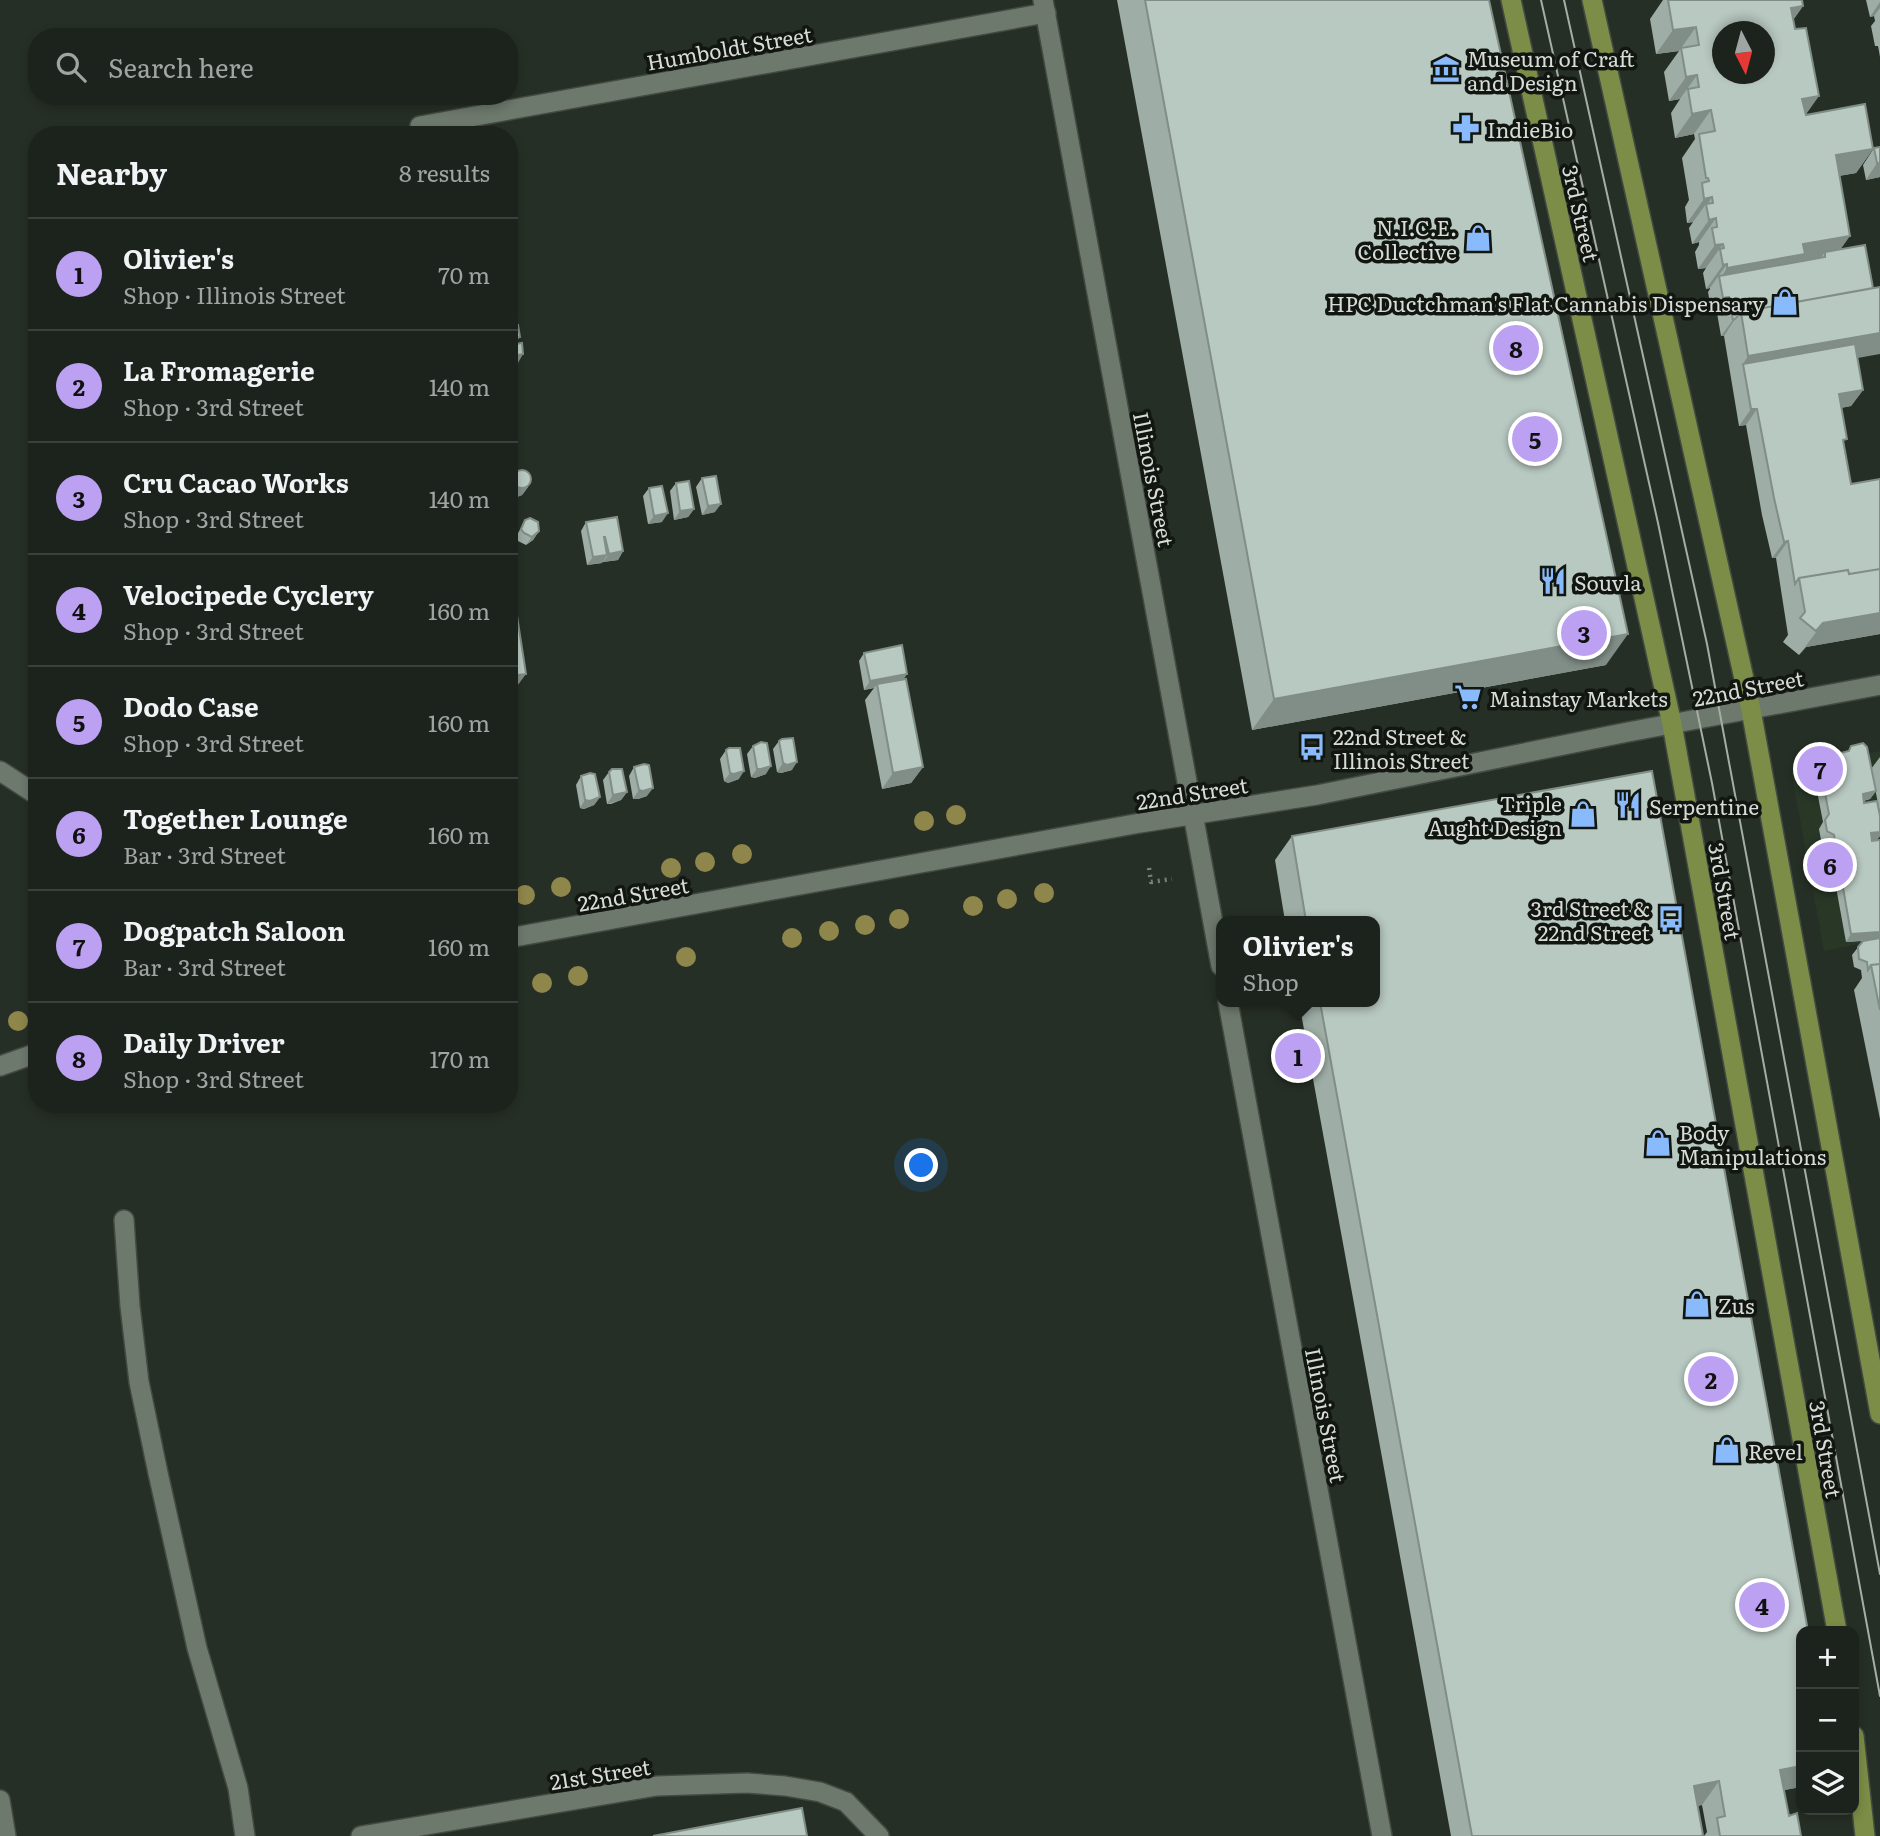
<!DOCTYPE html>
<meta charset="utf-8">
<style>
:root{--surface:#1c231c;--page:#252b25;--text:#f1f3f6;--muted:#a0a4a3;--line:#3a403b;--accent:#bca0f2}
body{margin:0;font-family:Literata,serif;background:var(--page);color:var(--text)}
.controls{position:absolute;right:21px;bottom:21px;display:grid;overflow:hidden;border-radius:14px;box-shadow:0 4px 10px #0003}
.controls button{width:63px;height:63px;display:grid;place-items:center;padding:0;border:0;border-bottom:2px solid var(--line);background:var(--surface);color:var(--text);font:35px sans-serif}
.compass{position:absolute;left:1712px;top:21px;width:63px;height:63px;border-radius:50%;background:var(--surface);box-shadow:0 4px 10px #0003;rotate:174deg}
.you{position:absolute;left:922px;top:1166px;width:24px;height:24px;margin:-18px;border:5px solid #fff;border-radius:50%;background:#1a73e8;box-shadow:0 0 0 10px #1a73e833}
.badge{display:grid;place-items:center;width:46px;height:46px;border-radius:50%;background:var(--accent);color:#111;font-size:23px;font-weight:700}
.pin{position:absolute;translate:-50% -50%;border:4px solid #fff;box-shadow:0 2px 7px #0006}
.popup{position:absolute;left:1216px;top:916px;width:164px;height:91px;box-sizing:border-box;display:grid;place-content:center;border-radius:14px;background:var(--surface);filter:drop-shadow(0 2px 5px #0005);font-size:23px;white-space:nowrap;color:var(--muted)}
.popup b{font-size:26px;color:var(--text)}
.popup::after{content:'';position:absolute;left:50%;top:100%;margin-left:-14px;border:14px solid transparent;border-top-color:var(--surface)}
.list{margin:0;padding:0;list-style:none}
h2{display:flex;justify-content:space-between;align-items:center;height:91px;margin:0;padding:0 28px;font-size:30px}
h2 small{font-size:23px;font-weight:400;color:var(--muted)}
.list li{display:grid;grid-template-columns:46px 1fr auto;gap:21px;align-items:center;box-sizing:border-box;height:112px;padding:0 28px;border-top:2px solid var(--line)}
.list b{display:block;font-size:26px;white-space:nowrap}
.list p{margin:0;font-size:23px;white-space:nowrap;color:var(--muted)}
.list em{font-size:23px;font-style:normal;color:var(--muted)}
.icon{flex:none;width:38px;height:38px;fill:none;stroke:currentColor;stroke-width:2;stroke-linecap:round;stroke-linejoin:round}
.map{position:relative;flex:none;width:1880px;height:1836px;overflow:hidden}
.search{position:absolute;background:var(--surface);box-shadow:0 4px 10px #0003;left:28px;top:28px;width:490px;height:77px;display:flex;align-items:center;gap:18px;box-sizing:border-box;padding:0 24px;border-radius:28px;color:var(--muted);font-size:26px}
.panel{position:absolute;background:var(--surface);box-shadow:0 4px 10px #0003;left:28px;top:126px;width:490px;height:987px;border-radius:28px}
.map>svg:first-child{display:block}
.built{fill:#293727}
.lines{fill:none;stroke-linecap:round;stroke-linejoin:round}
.service-casing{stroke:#434a42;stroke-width:22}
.minor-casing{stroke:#434a42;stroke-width:22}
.tertiary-casing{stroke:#434a42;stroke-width:22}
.primary-casing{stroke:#434a42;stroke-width:22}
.path{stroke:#798178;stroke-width:4.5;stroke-dasharray:2 5;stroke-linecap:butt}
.service{stroke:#6e796d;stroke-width:19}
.minor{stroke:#6e796d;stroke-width:19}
.tertiary{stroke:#6e796d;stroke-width:19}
.primary{stroke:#7c8d47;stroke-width:19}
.tram{stroke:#a6ada5;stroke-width:2}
.tree{fill:#8f864b}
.wall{fill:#9eada6}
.shaded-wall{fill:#818d87}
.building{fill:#b8c9c1;stroke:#818d87;stroke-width:2;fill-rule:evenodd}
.labels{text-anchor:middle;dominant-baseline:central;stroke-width:7;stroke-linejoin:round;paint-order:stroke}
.street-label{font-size:21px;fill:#d7ddd6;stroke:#121611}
.poi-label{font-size:21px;fill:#d7ddd6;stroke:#121611;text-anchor:start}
</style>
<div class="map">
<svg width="1880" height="1836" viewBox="0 0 1880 1836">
<rect width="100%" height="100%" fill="#262f25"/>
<path class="built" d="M1880 751V940L1824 951 1791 770Z"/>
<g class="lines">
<defs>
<path id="service" d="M420 126 1046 13
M124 1220 130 1306 139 1382 158 1473 197 1648 238 1788 245 1836
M361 1836 657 1786 747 1783 785 1786 820 1792 846 1802"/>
<path id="minor" d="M0 771 37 795
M509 938 1140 823 1317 795 1628 732 1880 685
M0 1066 37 1053
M0 1800 6 1836
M846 1802 879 1836"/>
<path id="tertiary" d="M1043 0 1221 966
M1228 1002 1382 1836"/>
<path id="primary" d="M1511 0 1672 724 1837 1631
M1592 0 1751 710 1880 1414
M1854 1736 1865 1836"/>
</defs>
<use href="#service" class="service-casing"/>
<use href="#minor" class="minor-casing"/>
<use href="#tertiary" class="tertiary-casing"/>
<use href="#primary" class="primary-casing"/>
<path class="path" d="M1149 868 1151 882 1172 879"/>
<use href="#service" class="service"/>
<use href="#minor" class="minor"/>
<use href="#tertiary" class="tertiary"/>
<use href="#primary" class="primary"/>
<path class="tram" d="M1541 0 1658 523 1712 783 1880 1696
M1564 0 1707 644 1880 1574"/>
</g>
<g class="tree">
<circle cx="956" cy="815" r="10"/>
<circle cx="924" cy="821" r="10"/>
<circle cx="742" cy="854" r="10"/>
<circle cx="705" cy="862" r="10"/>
<circle cx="671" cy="868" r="10"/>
<circle cx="561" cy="887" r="10"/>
<circle cx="1044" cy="893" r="10"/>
<circle cx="525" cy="895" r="10"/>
<circle cx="1007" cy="899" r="10"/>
<circle cx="973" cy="906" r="10"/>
<circle cx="899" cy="919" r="10"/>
<circle cx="865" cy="925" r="10"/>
<circle cx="829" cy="931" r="10"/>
<circle cx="792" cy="938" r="10"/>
<circle cx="686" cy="957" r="10"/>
<circle cx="578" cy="976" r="10"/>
<circle cx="542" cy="983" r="10"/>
<circle cx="18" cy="1021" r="10"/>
</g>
<path class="wall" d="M1117 0H1489L1606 665 1252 730Z
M1663 0H1802L1803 6 1793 20 1806 115 1873 149 1856 173 1839 176 1840 249 1863 390 1851 406 1841 408 1844 443 1851 484 1880 479V634L1806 647 1799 655 1783 642 1788 635 1776 558H1772L1762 515 1746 425 1739 426 1724 336H1721L1717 313 1712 314 1708 292 1710 289V288L1706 289 1703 273 1706 268 1698 269 1695 252 1699 245V242L1692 244 1689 228 1693 222 1687 223 1685 207 1689 200 1682 158 1695 139 1694 134 1675 138 1671 113 1680 99 1669 101 1664 72 1679 51 1656 54 1650 19Z
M1866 0H1880V57L1878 46H1875L1871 26 1875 21 1874 16 1870 17Z
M1880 147V177L1866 180 1863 165 1874 148Z
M513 475 528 487 522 495 517 497 509 493V481Z
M702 478 715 512 702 515 696 487Z
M676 483 694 509 688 517 674 520 670 491Z
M649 488 662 522 648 524 643 496Z
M525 520 539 531 533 540 526 545 518 541 516 537Z
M586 522 623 551 618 560 603 562V561L602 563 587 565 581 531Z
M864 653 904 679 923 767 911 783 882 789 865 700 874 688 864 690 859 661Z
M779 741 792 770 781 773 777 772 773 749Z
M753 746 766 774 755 778 751 777 747 754Z
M1851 746 1876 791 1870 799 1864 801V803L1880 816V836L1877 840 1872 841 1880 840V1119L1854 990 1862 978 1861 970 1854 967 1852 955 1863 941 1846 942 1828 843 1821 840 1819 829 1823 822 1816 786 1811 781 1808 768 1822 749 1841 753 1848 751Z
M726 750 739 779 728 783 724 781 720 759Z
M1880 757V813L1871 769Z
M634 767 647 796 638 799H633L629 776Z
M1652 771 1808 1631H1801V1787L1784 1790 1789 1816 1797 1813 1801 1836H1704L1707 1832 1702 1805 1697 1806 1702 1836H1451L1299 1002H1375V921H1285L1275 860 1292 836Z
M609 772 627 792 621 800 611 804H607L603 780Z
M581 776 600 797 594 805 584 809 580 808 576 785Z"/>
<path class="shaded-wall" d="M1880 2V8L1874 16 1870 17Z
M1803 6 1786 30 1791 8Z
M1696 27 1679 51 1656 54 1673 30Z
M1697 75 1680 99 1669 101 1686 77Z
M1819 96 1802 120V99Z
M1711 110 1694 134 1675 138 1692 114Z
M1873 149 1856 173 1819 179 1836 155Z
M1877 163H1880V177L1866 180Z
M1712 197 1706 206V204L1693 222 1687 223 1704 199Z
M1716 218 1699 242 1692 244 1709 220Z
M1850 236 1833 260 1825 257V252L1818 262 1720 279 1727 268 1803 244Z
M1723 244 1706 268 1698 269 1715 245Z
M1727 264 1710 288 1706 289 1723 265Z
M1729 297 1717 313 1712 314 1723 298Z
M517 318 512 327H509V320Z
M1735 319 1724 336H1721L1733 320Z
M1880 333V354L1745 378 1743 364 1748 356Z
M520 337 514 345 509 346V339Z
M523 354 518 363 509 364V357Z
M1863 390 1851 406 1827 410 1839 394Z
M1751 409H1757L1746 425 1739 426Z
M514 485 528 487 522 495 517 497 509 493Z
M721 504 715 512 702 515 708 506Z
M694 509 688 517 674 520 680 511Z
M668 513 662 522 648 524 654 516Z
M539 531 533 540 526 545 532 537Z
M1788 541 1776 558H1772L1784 542Z
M623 551 618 560 603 562 609 554Z
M607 555 602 563 587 565 593 557Z
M1880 613V634L1806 647 1799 655 1823 623Z
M1628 634 1606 665 1252 730 1274 699Z
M526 674 509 697V676Z
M907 674 902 682 877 684 874 688 864 690 870 681Z
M797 762 792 770 781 773 777 772 783 763Z
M771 766 766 774 755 778 751 777 757 769Z
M923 767 911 783 882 789 893 773Z
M744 771 739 779 728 783 724 781 730 773Z
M653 788 647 796 638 799H633L639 790Z
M1876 791 1870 799 1857 802 1863 794Z
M627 792 621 800 607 804 613 795Z
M600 797 594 805 584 809 580 808 585 800Z
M1880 832V836L1877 840 1865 842 1871 833Z
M1880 932V939L1846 942 1851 934Z
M1801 1766V1787L1763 1794 1780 1770Z
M1719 1781 1702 1805 1677 1810 1694 1786Z"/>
<path class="building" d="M1145 0H1489L1628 634 1274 699Z
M1668 0H1802L1803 6 1791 8 1795 29 1806 28 1819 96 1802 99 1806 115 1865 104 1873 149 1836 155 1850 236 1803 244 1805 254 1727 268V264L1723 265 1720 249 1724 248 1723 244 1715 245 1712 228 1717 227 1716 218 1709 220 1706 204 1713 203 1712 197 1704 199 1702 183 1709 181 1708 178H1706L1699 134 1715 131 1711 110 1692 114 1688 89 1699 87 1697 75 1686 77 1681 48 1699 45 1696 27 1673 30ZM1723 32H1765V74H1723Z
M1880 147V163H1877L1874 148Z
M1865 245 1873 288 1741 312 1735 319 1733 320 1729 297 1723 298 1719 276 1825 257V252Z
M1880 287V333L1748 356 1741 312Z
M509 289H513L514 297 509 298Z
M515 307 517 318 509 320V308Z
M518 325 520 337 509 339V327Z
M522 343 523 354 509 357V345Z
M1855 344 1863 390 1839 394 1847 439 1843 440 1851 484 1880 479V569L1849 574 1848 570 1799 578 1795 584 1788 541 1784 542 1774 498 1757 409H1751L1743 364Z
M513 479a9 9 0 1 1 18 0a9 9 0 1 1-18 0Z
M716 476 721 504 708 506 702 478Z
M689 481 694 509 680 511 676 483Z
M662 486 668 513 654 516 649 488Z
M617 517 623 551 609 554 605 537H604L607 555 593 557 586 522Z
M530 518 538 522 539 531 532 537 524 533 521 529 525 520Z
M1880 569V613L1823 623 1816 631 1800 618 1805 612 1799 578 1848 570 1849 574Z
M509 577H511L526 674 509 676Z
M902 645 907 674 870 681 864 653Z
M906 679 923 767 893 773 877 684Z
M793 738 797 762 787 765 783 763 779 741 782 739Z
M761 742 767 743 771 766 761 769H757L753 746Z
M1863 743 1867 747 1876 791 1863 794 1864 803 1877 801 1880 816V832L1871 833 1872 841 1880 840V932L1851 934 1834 835 1827 831 1825 820 1829 814 1822 777 1817 773 1814 760 1822 749 1833 747 1841 753 1849 751 1851 746Z
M729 748H740L744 771 734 774 730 773 726 750Z
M644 764 649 765 653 788 643 791 639 790 634 767Z
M612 769H622L627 792 613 795 609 772Z
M1652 771 1808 1631H1801V1766L1780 1770 1789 1816 1797 1813 1801 1836H1720L1717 1818 1725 1816 1719 1781 1694 1786 1703 1835 1701 1836H1472L1320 1002H1375V921H1306L1292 836Z
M590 773 595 774 600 797 590 801 585 800 581 776Z
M1880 938V964L1871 965 1868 970 1867 962 1859 959 1858 947 1863 941Z
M1880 964V1010L1871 965Z
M802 1808 807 1836H653Z"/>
<defs>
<symbol id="museum-bare" viewBox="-9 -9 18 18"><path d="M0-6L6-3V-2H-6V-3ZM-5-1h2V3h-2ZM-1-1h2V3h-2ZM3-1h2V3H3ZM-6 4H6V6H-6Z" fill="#89bafc" stroke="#121611" stroke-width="2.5" paint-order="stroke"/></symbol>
<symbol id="pharmacy-bare" viewBox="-9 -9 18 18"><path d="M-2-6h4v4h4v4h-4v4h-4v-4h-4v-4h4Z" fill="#89bafc" stroke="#121611" stroke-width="2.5" paint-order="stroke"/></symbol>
<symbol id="shop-bare" viewBox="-9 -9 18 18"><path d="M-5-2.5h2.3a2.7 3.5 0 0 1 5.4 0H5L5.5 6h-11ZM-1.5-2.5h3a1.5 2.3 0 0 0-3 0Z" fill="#89bafc" stroke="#121611" stroke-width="2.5" paint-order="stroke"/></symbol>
<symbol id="restaurant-bare" viewBox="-9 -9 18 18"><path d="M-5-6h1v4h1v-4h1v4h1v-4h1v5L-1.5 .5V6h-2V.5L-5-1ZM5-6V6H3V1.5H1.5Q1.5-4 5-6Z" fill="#89bafc" stroke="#121611" stroke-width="2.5" paint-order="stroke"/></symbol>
<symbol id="supermarket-bare" viewBox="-9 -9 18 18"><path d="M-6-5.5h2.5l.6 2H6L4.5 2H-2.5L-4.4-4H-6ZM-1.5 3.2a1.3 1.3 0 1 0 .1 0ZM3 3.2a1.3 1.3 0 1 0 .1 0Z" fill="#89bafc" stroke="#121611" stroke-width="2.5" paint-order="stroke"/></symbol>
<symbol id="bus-bare" viewBox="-9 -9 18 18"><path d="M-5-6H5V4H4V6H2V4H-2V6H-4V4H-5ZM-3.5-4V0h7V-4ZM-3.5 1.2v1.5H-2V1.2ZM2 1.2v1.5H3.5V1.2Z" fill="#89bafc" stroke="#121611" stroke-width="2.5" paint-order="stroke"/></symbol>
</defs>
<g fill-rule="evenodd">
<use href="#museum-bare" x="1427" y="50" width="38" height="38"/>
<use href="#pharmacy-bare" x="1447" y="109" width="38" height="38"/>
<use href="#shop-bare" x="1459" y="219" width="38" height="38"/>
<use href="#shop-bare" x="1766" y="283" width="38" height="38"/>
<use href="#restaurant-bare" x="1534" y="562" width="38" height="38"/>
<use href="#supermarket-bare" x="1449" y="678" width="38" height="38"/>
<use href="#bus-bare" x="1293" y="728" width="38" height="38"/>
<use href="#restaurant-bare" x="1609" y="786" width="38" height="38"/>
<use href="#shop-bare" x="1564" y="795" width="38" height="38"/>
<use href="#bus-bare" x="1652" y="900" width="38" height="38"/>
<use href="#shop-bare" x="1639" y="1124" width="38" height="38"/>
<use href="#shop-bare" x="1678" y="1285" width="38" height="38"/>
<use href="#shop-bare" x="1708" y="1431" width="38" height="38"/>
</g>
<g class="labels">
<g class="street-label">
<text transform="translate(729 47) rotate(-10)">Humboldt Street</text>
<text transform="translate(1582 213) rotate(77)">3rd Street</text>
<text transform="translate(1155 479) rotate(79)">Illinois Street</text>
<text transform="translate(1748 687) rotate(-11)">22nd Street</text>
<text transform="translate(1192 792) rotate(-9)">22nd Street</text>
<text transform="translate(1726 891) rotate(80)">3rd Street</text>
<text transform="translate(633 893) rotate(-10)">22nd Street</text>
<text transform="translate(1327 1415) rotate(79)">Illinois Street</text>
<text transform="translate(1827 1449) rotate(80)">3rd Street</text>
<text transform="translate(600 1773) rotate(-9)">21st Street</text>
</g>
<g class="poi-label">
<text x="1467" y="57">Museum of Craft<tspan x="1467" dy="24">and Design</tspan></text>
<text x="1487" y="128">IndieBio</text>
<text x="1457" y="226" text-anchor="end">N.I.C.E.<tspan x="1457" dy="24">Collective</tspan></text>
<text x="1764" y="302" text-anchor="end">HPC Ductchman's Flat Cannabis Dispensary</text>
<text x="1574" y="581">Souvla</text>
<text x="1489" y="697">Mainstay Markets</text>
<text x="1333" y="735">22nd Street &amp;<tspan x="1333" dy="24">Illinois Street</tspan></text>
<text x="1562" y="802" text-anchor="end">Triple<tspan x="1562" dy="24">Aught Design</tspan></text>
<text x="1649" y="805">Serpentine</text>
<text x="1650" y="907" text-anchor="end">3rd Street &amp;<tspan x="1650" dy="24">22nd Street</tspan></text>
<text x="1679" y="1131">Body<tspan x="1679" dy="24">Manipulations</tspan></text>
<text x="1718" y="1304">Zus</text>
<text x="1748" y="1450">Revel</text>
</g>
</g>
</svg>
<div class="controls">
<button>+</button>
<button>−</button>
<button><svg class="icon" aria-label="layers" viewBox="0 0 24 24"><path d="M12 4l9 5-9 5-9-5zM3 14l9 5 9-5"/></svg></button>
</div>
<svg class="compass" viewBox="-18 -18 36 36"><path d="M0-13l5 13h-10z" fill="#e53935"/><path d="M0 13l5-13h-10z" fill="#a0a4a3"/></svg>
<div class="you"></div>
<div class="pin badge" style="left:1298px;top:1056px">1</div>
<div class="popup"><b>Olivier's</b>Shop</div>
<div class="pin badge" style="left:1711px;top:1379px">2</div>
<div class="pin badge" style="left:1584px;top:633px">3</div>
<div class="pin badge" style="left:1762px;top:1605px">4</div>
<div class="pin badge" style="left:1535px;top:439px">5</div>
<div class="pin badge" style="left:1830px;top:865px">6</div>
<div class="pin badge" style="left:1820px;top:769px">7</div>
<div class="pin badge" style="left:1516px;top:348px">8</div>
<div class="search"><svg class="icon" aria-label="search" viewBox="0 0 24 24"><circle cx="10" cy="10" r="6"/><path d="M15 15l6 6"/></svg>Search here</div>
<section class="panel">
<h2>Nearby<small>8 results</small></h2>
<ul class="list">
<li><span class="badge">1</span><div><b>Olivier's</b><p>Shop · Illinois Street</p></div><em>70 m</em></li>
<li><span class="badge">2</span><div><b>La Fromagerie</b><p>Shop · 3rd Street</p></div><em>140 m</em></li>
<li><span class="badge">3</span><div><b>Cru Cacao Works</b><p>Shop · 3rd Street</p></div><em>140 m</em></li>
<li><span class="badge">4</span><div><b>Velocipede Cyclery</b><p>Shop · 3rd Street</p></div><em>160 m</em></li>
<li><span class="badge">5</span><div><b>Dodo Case</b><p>Shop · 3rd Street</p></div><em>160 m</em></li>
<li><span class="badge">6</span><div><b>Together Lounge</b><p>Bar · 3rd Street</p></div><em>160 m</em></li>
<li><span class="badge">7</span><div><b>Dogpatch Saloon</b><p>Bar · 3rd Street</p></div><em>160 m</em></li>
<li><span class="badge">8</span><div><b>Daily Driver</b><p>Shop · 3rd Street</p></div><em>170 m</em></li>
</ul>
</section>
</div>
